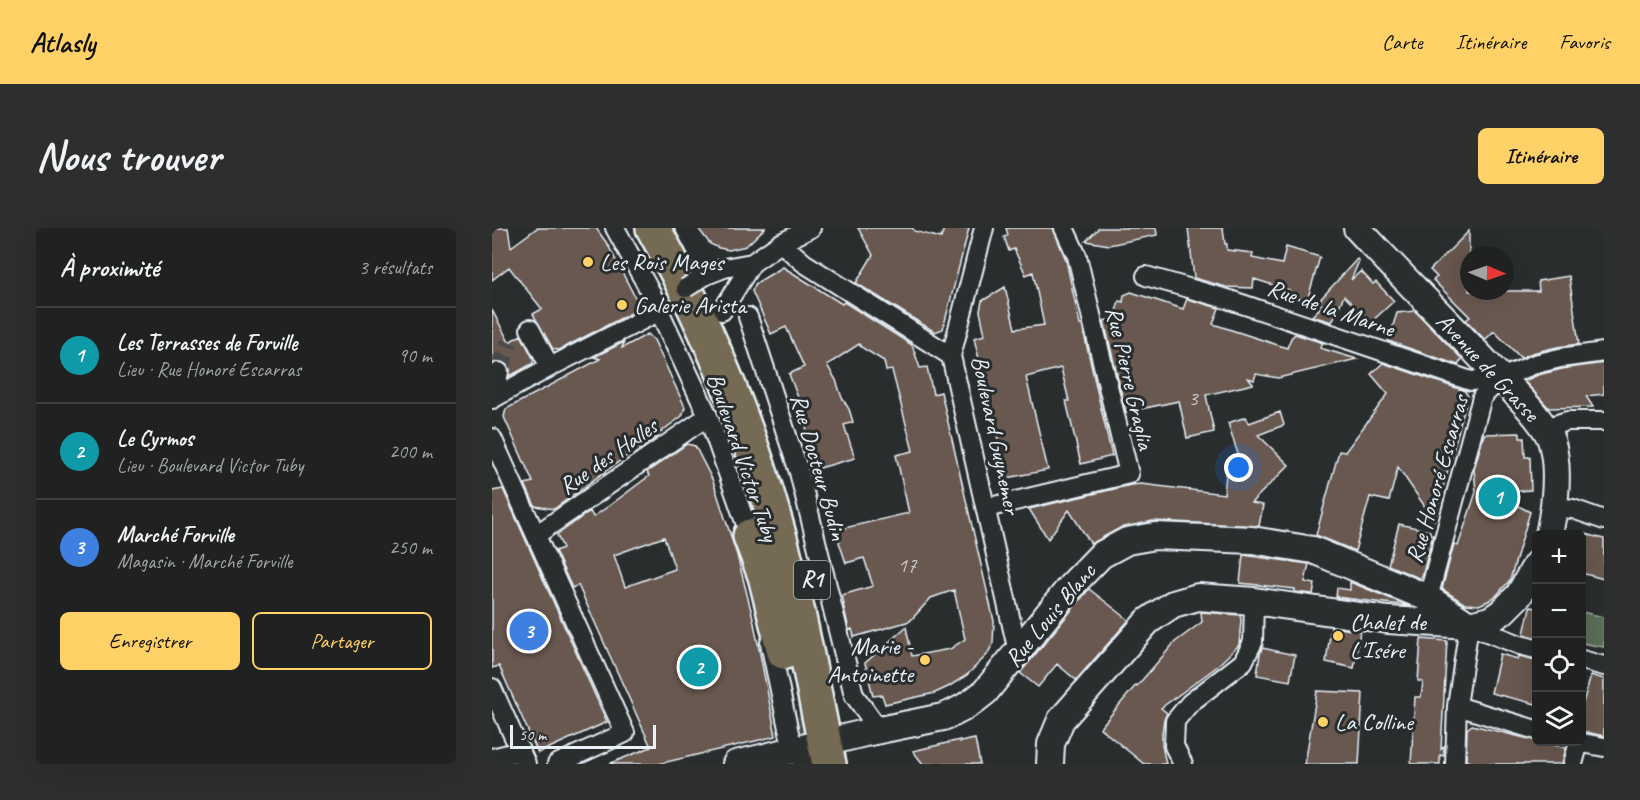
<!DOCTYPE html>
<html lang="fr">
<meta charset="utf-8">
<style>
:root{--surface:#202222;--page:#2d2f2f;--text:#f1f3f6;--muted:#a2a4a5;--line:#3d3f40;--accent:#ffd166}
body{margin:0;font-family:Caveat,sans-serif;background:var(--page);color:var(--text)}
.controls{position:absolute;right:18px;bottom:18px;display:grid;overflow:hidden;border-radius:9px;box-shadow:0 6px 24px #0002}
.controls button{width:54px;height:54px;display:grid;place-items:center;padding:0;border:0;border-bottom:2px solid var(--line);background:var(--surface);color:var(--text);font:30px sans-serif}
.compass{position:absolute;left:968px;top:18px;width:54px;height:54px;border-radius:50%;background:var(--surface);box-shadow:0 6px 24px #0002;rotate:92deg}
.scale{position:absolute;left:18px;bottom:15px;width:146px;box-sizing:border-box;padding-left:6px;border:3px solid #e8f1f8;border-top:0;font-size:16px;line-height:21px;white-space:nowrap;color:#e8f1f8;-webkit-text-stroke:4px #2a2d2e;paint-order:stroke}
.you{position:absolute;left:747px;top:240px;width:21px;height:21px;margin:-15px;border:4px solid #fff;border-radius:50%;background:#1a73e8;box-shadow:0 0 0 9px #1a73e833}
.badge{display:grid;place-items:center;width:39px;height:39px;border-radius:50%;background:var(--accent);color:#fff;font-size:20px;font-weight:700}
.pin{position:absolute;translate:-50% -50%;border:3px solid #fff;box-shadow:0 2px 6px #0006}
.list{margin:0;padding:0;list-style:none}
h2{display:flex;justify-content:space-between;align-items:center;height:78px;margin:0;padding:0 24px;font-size:26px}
h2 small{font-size:20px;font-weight:400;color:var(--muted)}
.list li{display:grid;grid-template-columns:39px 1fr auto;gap:18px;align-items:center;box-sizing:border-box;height:96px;padding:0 24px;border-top:2px solid var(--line)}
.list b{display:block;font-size:22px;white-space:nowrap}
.list p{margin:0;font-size:20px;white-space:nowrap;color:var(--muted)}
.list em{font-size:20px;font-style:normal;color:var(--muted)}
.actions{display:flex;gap:12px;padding:18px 24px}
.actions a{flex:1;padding:14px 0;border:2px solid var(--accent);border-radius:9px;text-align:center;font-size:21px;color:var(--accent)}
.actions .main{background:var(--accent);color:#111}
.icon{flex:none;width:33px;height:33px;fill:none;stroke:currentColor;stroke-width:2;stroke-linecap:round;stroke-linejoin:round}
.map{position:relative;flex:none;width:1112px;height:536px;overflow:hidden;border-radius:9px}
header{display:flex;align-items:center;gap:36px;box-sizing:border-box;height:84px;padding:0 30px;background:var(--accent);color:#111}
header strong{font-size:28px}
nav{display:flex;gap:33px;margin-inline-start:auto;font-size:21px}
.intro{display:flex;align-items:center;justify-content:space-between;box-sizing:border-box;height:144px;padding:0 36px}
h1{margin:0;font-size:42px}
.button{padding:15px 27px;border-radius:9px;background:var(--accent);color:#111;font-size:21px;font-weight:700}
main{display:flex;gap:36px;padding:0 36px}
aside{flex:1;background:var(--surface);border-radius:9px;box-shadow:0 6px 24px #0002}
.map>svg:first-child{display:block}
.green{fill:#5a6d57;stroke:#a1afa8;stroke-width:1.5}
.building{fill:#685850;stroke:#e8f1f8;stroke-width:1.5;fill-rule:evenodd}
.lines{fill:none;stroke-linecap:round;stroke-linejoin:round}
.street-tunnel{stroke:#464a4c;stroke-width:18;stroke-dasharray:18 9;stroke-linecap:butt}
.highway-tunnel{stroke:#464a4c;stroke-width:33;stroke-dasharray:33 16;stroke-linecap:butt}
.street-casing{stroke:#e8f1f8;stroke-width:22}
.secondary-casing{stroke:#e8f1f8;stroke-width:30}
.highway-casing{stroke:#e8f1f8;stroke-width:38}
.street{stroke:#2a2d2e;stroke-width:18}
.secondary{stroke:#2a2d2e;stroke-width:26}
.highway{stroke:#746b52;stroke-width:33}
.street-bridge-casing{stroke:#e8f1f8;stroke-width:22;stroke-linecap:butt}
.street-bridge{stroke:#2a2d2e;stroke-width:18}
.poi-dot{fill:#ffd166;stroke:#2a2d2e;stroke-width:2}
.labels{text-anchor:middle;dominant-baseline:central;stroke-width:6;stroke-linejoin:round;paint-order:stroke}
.number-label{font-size:21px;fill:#c8cbce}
.shield{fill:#2a2d2e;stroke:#afb6bb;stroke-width:1.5}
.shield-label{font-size:22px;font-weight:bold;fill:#e8f1f8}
.poi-label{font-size:24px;fill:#e8f1f8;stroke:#2a2d2e;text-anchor:start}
.street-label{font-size:24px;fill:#e8f1f8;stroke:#2a2d2e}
</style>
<header>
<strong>Atlasly</strong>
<nav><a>Carte</a><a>Itinéraire</a><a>Favoris</a></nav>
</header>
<div class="intro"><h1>Nous trouver</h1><a class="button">Itinéraire</a></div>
<main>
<aside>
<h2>À proximité<small>3 résultats</small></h2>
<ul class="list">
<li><span class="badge" style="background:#0f9aa8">1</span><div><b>Les Terrasses de Forville</b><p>Lieu · Rue Honoré Escarras</p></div><em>90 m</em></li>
<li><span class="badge" style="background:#0f9aa8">2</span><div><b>Le Cyrmos</b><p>Lieu · Boulevard Victor Tuby</p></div><em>200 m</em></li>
<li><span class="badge" style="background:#3f7fe0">3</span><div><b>Marché Forville</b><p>Magasin · Marché Forville</p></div><em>250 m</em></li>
</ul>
<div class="actions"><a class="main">Enregistrer</a><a>Partager</a></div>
</aside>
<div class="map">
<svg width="1112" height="536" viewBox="0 0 1112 536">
<rect width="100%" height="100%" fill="#2a2d2e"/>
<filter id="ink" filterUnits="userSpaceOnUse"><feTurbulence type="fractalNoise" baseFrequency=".0167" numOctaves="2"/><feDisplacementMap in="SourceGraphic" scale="12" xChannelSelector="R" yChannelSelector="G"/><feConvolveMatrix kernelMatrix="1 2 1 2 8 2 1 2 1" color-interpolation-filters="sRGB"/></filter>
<g filter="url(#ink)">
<path class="green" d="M1090 384 1112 389V419L1090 415Z"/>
<path class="building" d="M0 0H16L19 19 45 0H104L116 17 145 73 141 84 67 122 61 121 41 86 50 81 17 39 0 52Z
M206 0H273L254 18 237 22 227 20 218 16Z
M366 0H421L422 3 449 10 452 0H477L451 101 443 104 364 55 381 27Z
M514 0H561L574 32 588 97H590L620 228 589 236 574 173H577L569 140 534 149 556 242 515 250 482 110 493 107 488 83 490 73 513 59 523 101 552 97 541 44 534 47 522 21 517 23 512 9 516 7Z
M607 0H664L665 7 617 17 594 13Z
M696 0H731L733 16H735V22L761 25 760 30 790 36 794 19 828 29 815 73 800 69 797 62 762 51 761 60 734 59 702 50Z
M977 3V63H1047L1046 53 1077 48 1087 116 1065 119 1040 125 1029 130 1002 103 993 112 974 92 978 89 941 52 945 49 938 42Z
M865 31 867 33 859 52 869 43 881 56 884 54 902 73 879 94 852 68 840 94 820 88 831 77 825 75Z
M291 39 350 76 352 74 420 117 428 140 435 139 441 166 449 164 502 393 501 415 495 427 475 447 456 459 443 465 393 476 390 467 381 468 373 435 414 399 420 428 458 421 473 411 462 362 439 370 418 393 362 409 360 401 357 402 351 376H352L350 367 381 358 372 330 354 335 347 314 349 311 348 301 417 285 404 227 421 223 400 142 394 143 392 133 369 119 367 116 335 137 344 152 350 170 357 181 361 194 352 197 363 230 324 241 314 209 315 187 312 179 308 175 297 146 312 139 294 99 279 106 260 63 264 55Z
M639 64 691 81 695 71 727 80 721 96 795 120 799 110 803 106 831 115 828 120 865 131 786 150 764 146 762 152 756 150 761 156 714 167 722 204 695 210 687 173 634 184 612 93 622 90 627 73 631 74 632 67Z
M0 82 17 114 29 107 42 132 40 136 18 148V141L14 135 9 133 0 135Z
M923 83 970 131 966 137 896 113 905 85Z
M156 106 162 112 193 179 190 188 162 209H165L148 221 147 219 62 281 43 278 33 256 41 254 12 189 14 181 108 131 102 129 132 114 130 120Z
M891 135 973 163 976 168 942 292 906 239 897 273 878 269 863 323 824 307 847 223 853 224 896 166 879 146Z
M1112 135V166L1094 168 1101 179 1057 180 1032 153 1046 147 1070 141Z
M788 184 792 197 766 207 797 237 759 275 771 277 767 298 661 293 628 300 599 316 577 282 556 311 537 281 639 257 649 256 732 266 734 246 753 248 736 195 754 189 757 195Z
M1028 205V210H1032L1033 229H1038L1039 262 1001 265 1038 284 1018 352 1004 368 996 373 987 377 973 376 950 361 962 316 966 318 984 264 982 241 992 206Z
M195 216 203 218 221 253 245 327 261 390 284 508 166 536H119V535L159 519 86 357 80 360 63 323 71 320 65 307 98 283 101 289 121 275 157 248 155 244ZM172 309 183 341 133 359 122 327Z
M11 261 115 494 46 525 7 438 0 440V263Z
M907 296 938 303V306L941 307 930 349 927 350 896 337Z
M1089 305 1112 311V351L1089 345Z
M751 327 817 336 813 354 823 356 821 366 803 364V361L748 355Z
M858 354 917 378 844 369 845 360 858 362Z
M597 361 637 392 584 452 565 436 546 459 528 445Z
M1038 379 1044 380V410L1032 406Z
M709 384 748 387 749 392 747 417 723 440 669 480 675 485 672 492 670 505V517L674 536H652L608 500 644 457 645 458 683 414 710 394Z
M839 399 868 403 862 440 834 434Z
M929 411 955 413 949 521 952 518V528L948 527V536H919L923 469H929L931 454 926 453Z
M770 420 803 427 798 453 765 447 768 426Z
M1008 426 1026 431 1027 428 1044 432V476L999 465Z
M1099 447 1112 451V508L1089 503V482Z
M825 463 871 465 867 536H813Z
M980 497 1074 520 1070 536H988L974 533 975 501Z
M483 511 488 536H431L421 523 468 512V514Z"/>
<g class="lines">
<path class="street-tunnel" d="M7 144 17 114"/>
<path class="highway-tunnel" d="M305 488 315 536"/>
<defs>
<path id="street" d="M123 0 158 63 216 188 258 308 259 314
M492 0 459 128 526 424
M289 15 312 35 459 128
M214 47 232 40 260 35
M654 48 738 72 979 153 1009 150 1043 136 1068 130 1112 124
M230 83 260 35 289 15 319 0
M256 89 307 244 362 467 387 502
M38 101 58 139
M0 171 58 139 168 83
M1 171 7 144
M1053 200 1075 193H1112
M0 210 133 505 65 536
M1063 279 1081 281 1112 292
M494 280 637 246 585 28 572 0
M44 307 216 188
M936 370 990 169 1009 150
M278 415 297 505 302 522 312 536
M1090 432 1112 438
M0 460 34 536
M965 478 1044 502
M1085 514 1112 519
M0 530 28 523
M691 536 682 518 683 493 698 475 751 434 761 414 762 373
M963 536 965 478 977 397 1028 417 1044 421
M1081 536 1087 514"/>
<path id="secondary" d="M865 0C910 49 958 96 1004 145 1019 161 1052 192 1059 212 1068 240 1063 278 1057 307
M244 536 373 505 451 489C467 484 480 475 493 464L579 358 609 327 635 313 663 308 760 312 821 322 936 370 977 397
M558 536 559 516 569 492 656 393 681 376 706 369 762 373 896 392 977 397 998 392 1010 384 1027 367 1044 337"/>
<path id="highway" d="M161 0C218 101 259 203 289 314 309 387 321 462 337 536
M258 308 273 348 292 424"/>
</defs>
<use href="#street" class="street-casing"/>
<use href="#secondary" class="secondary-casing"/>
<use href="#highway" class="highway-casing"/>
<use href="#street" class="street"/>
<use href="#secondary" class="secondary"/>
<use href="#highway" class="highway"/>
<defs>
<path id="street-bridge" d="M194 60 214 47"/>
</defs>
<use href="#street-bridge" class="street-bridge-casing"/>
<use href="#street-bridge" class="street-bridge"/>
</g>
</g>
<g class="poi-dot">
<circle cx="96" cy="34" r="6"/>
<circle cx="130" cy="77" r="6"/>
<circle cx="846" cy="408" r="6"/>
<circle cx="433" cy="432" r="6"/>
<circle cx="831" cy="494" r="6"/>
</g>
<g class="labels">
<g class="number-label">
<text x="701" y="170">3</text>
<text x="415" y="337">17</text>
</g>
<rect class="shield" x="302" y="333" width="36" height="38" rx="4.5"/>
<g class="shield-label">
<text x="320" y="352">R1</text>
</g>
<g class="poi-label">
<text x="108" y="34">Les Rois Mages</text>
<text x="142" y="77">Galerie Arista</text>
<text x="858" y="394">Chalet de<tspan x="858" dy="28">L'Isére</tspan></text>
<text x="421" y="418" text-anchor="end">Marie -<tspan x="421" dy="28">Antoinette</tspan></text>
<text x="843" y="494">La Colline</text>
</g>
<g class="street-label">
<text transform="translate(839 80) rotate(19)">Rue de la Marne</text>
<text transform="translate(996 139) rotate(47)">Avenue de Grasse</text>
<text transform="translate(638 150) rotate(77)">Rue Pierre Graglia</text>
<text transform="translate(504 207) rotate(78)">Boulevard Guynemer</text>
<text transform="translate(116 228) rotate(-35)">Rue des Halles</text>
<text transform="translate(251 229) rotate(71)">Boulevard Victor Tuby</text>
<text transform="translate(327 239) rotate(74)">Rue Docteur Budin</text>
<text transform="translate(945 251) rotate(-74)">Rue Honoré Escarras</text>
<text transform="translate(558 387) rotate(-50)">Rue Louis Blanc</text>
</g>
</g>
</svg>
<div class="controls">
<button>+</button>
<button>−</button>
<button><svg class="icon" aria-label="locate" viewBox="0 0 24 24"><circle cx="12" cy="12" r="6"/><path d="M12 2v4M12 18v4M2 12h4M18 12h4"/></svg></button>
<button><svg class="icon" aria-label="layers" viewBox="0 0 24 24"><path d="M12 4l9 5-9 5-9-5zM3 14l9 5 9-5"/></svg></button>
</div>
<svg class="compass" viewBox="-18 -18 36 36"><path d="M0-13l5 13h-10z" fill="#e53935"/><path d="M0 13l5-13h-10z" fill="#a2a4a5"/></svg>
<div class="scale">50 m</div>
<div class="you"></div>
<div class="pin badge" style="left:1006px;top:269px;background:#0f9aa8">1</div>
<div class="pin badge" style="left:207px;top:439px;background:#0f9aa8">2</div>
<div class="pin badge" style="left:37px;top:403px;background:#3f7fe0">3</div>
</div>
</main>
